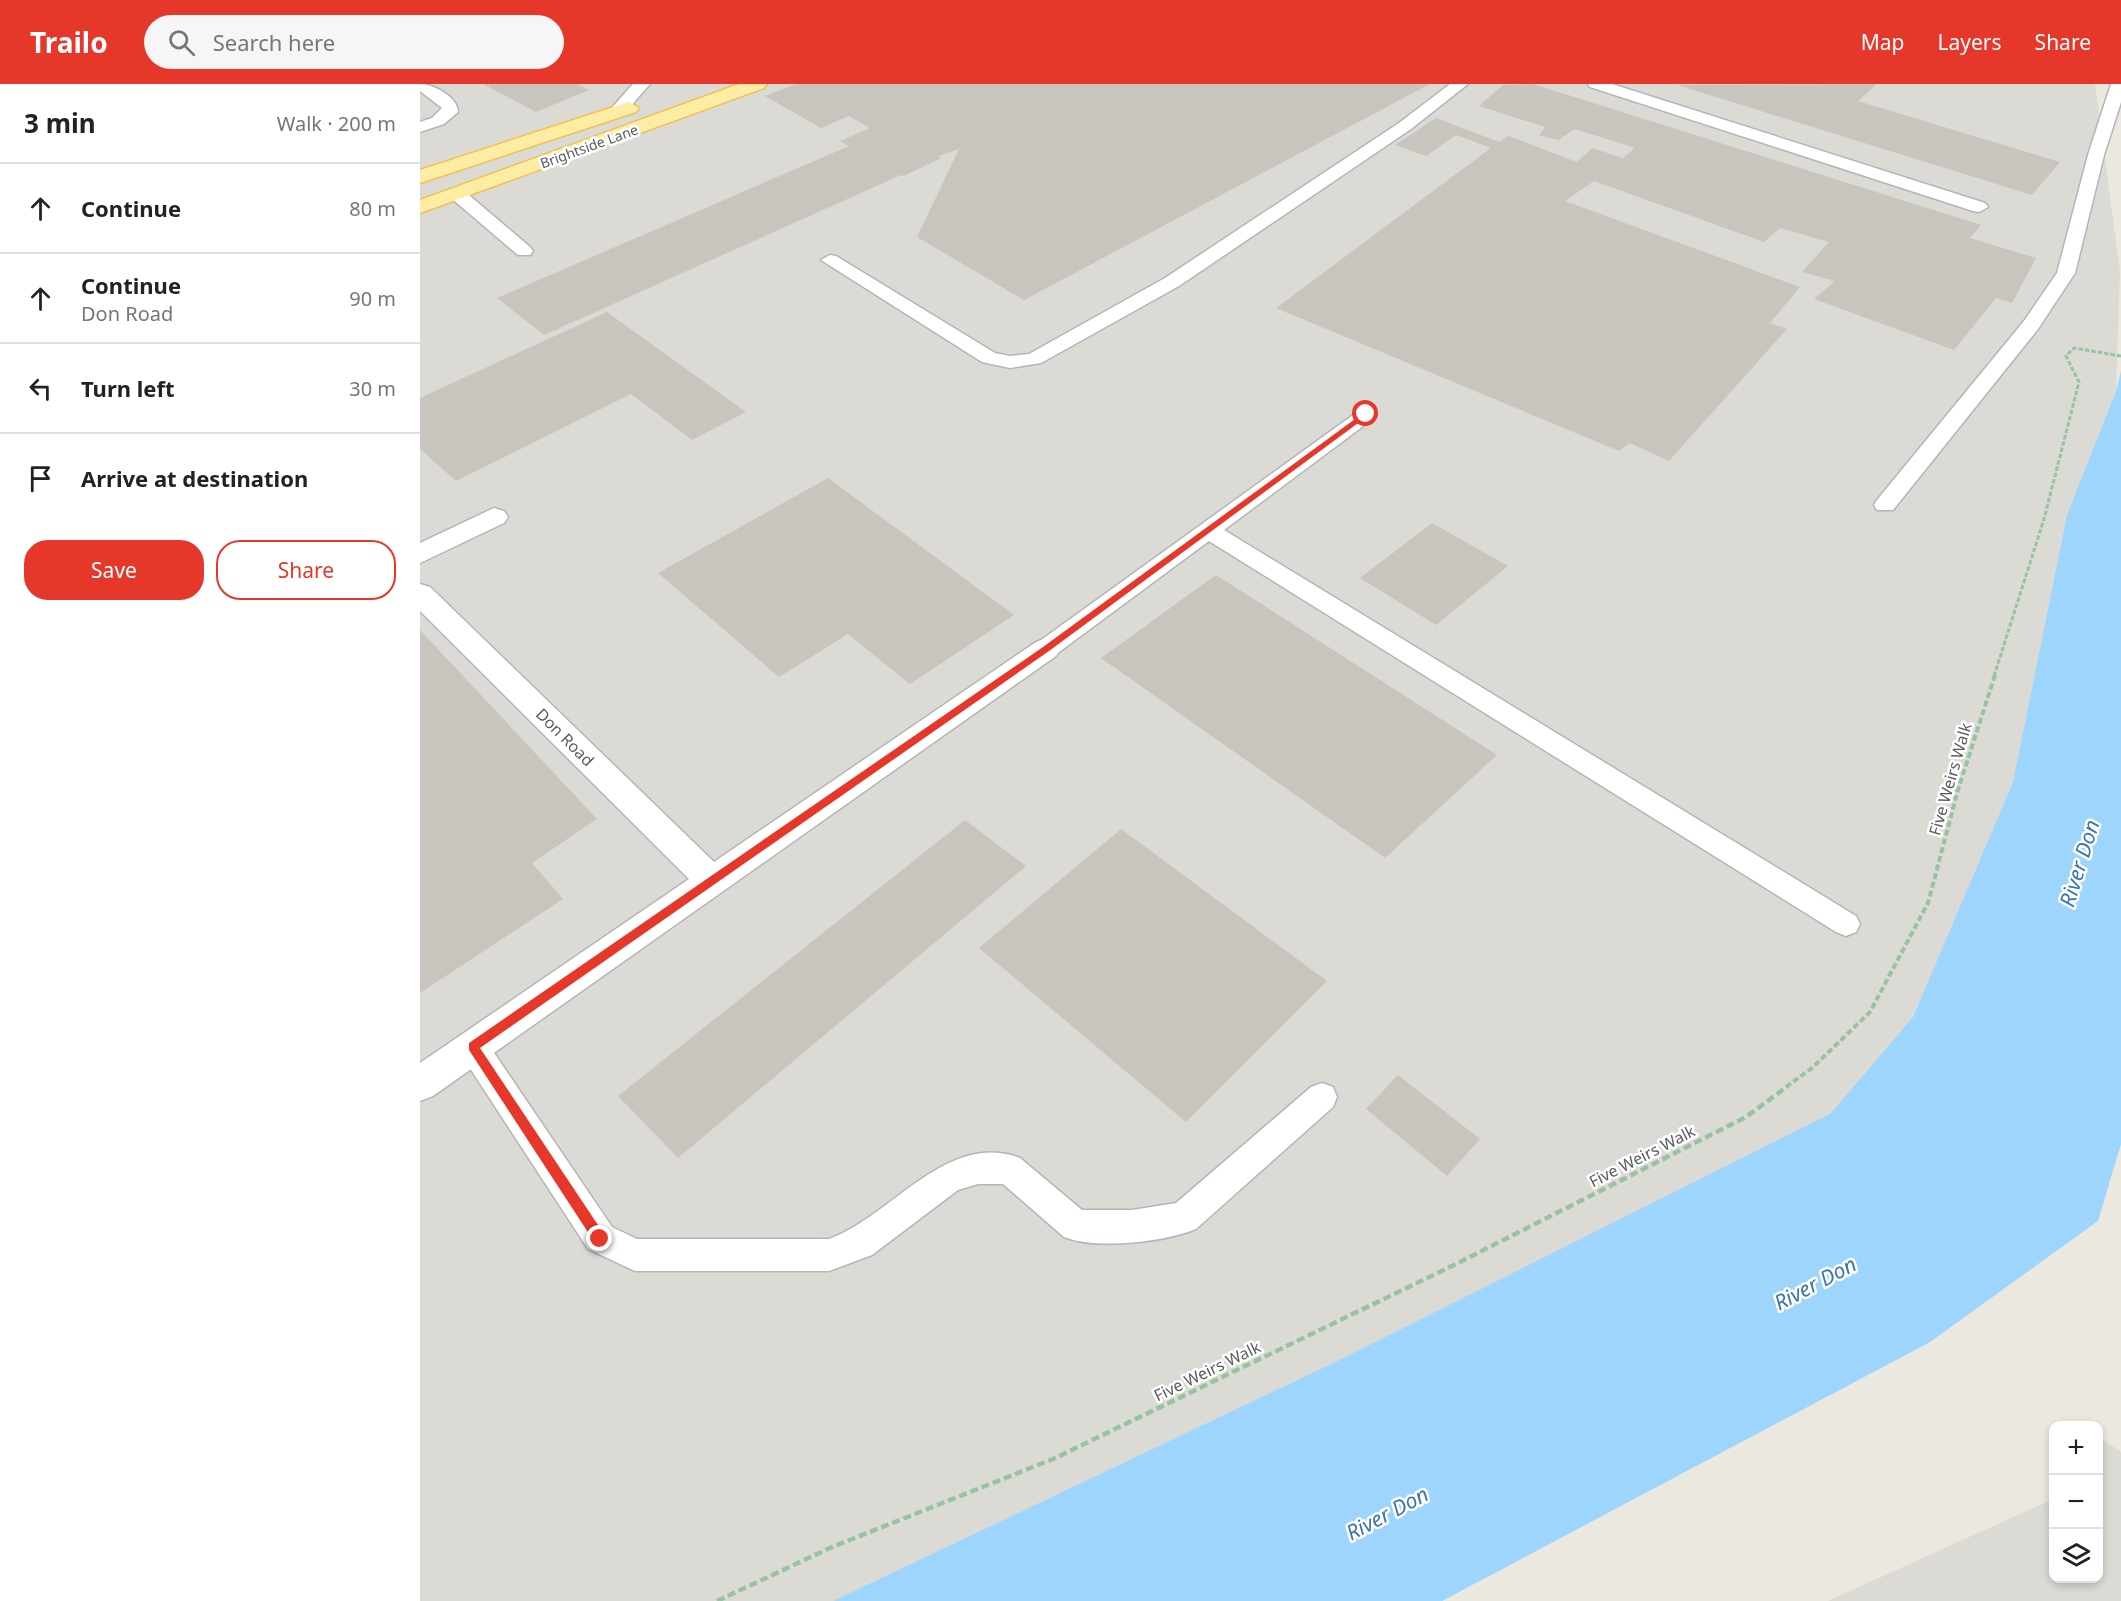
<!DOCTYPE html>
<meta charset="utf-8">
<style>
:root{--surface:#fff;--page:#f6f6f6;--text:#222;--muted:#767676;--line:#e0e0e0;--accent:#e6372b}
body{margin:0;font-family:"Noto Sans",sans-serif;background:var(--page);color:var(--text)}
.controls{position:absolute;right:18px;bottom:18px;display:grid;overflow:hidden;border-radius:12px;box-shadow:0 3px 9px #0003}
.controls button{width:54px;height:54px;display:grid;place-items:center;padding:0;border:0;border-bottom:2px solid var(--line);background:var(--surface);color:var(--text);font:30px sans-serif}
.stop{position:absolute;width:18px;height:18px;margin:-14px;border:4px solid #e6372b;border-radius:50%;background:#fff}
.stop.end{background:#e6372b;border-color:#fff;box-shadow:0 2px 6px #0008}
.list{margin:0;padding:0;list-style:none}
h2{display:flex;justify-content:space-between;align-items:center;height:78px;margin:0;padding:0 24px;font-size:26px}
h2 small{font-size:20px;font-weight:400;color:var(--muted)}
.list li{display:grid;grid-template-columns:39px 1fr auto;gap:18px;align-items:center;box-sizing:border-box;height:90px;padding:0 24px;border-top:2px solid var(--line)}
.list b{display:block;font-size:22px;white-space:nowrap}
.list p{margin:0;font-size:20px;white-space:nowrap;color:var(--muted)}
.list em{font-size:20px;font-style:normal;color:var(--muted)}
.actions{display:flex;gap:12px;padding:18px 24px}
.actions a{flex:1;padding:14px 0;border:2px solid var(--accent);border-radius:24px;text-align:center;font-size:21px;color:var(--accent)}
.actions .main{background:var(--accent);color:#fff}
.icon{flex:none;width:33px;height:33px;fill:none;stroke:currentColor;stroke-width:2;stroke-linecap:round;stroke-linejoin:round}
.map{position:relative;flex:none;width:1701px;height:1517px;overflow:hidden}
header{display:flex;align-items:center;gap:36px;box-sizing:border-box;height:84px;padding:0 30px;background:var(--accent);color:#fff}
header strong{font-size:28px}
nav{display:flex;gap:33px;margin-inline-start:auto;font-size:21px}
.search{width:420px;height:54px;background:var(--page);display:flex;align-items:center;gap:15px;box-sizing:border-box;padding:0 21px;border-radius:33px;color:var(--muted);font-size:22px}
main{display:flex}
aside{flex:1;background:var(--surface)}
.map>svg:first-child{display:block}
.industrial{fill:#dcdad4}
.water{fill:#9dd5fd}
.building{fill:#c8c5be}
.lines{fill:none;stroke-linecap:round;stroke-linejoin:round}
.lane-casing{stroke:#b2b6ba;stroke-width:3}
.street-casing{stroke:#b2b6ba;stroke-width:3}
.primary-casing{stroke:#eec155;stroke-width:3}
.path-far2{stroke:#95c4a1;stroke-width:3;stroke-dasharray:4.5 2;stroke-linecap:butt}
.path-far1{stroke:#95c4a1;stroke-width:4;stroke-dasharray:6 3;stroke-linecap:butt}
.path{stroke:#95c4a1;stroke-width:4.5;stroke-dasharray:8 4;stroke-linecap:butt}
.lane{fill:#fff;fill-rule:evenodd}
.street{fill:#fff;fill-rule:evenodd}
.primary{fill:#fdeda2;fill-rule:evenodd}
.route{fill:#e6372b}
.labels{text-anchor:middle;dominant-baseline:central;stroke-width:5;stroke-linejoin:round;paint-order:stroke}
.far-street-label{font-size:14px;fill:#585c60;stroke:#fff}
.street-label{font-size:16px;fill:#585c60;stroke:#fff}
.near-water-label{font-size:21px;font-style:italic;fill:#3c75ae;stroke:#fff}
</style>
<header>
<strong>Trailo</strong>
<div class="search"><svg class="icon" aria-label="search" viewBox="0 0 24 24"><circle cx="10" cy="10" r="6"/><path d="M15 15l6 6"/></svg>Search here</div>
<nav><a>Map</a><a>Layers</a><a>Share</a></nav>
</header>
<main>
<aside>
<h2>3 min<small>Walk · 200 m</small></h2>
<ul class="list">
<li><svg class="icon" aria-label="ahead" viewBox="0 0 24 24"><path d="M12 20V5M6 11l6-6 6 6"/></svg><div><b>Continue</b></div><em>80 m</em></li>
<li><svg class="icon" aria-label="ahead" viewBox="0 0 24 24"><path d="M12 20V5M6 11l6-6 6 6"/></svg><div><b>Continue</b><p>Don Road</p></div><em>90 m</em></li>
<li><svg class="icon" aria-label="left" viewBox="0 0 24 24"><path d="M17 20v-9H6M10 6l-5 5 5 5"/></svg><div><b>Turn left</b></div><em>30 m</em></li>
<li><svg class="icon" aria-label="arrive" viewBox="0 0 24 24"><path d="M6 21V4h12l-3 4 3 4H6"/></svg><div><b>Arrive at destination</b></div></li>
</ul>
<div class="actions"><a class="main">Save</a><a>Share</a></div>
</aside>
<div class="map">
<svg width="1701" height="1517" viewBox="0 0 1701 1517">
<rect width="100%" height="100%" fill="#ebe8df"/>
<path class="industrial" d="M0 0H1675L1700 188 1696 307 1647 431 1593 698 1493 933 1410 1030 909 1281 413 1517H0Z
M1679 1353 1701 1368V1517H1408L1633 1415 1634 1494H1678Z"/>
<path class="water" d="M1701 287V1060L1678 1137 1510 1258 1022 1517H413L909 1281 1410 1030 1493 933 1593 698 1647 431 1696 307Z"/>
<path class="building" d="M63 0H157L169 6 116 28Z
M376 0H1010L604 216 497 153 539 65 518 72 521 74 484 92 481 91 124 251 77 214 429 62 420 57 450 44 429 32 401 44 345 12Z
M1113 0 1561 141 1550 154 1616 174 1592 219 1576 214 1534 266 1394 215 1415 197 1382 188 1409 158 1360 144 1344 158 1174 97 1145 117 1380 203 1350 239 1367 245 1249 377 1210 359 1199 367 856 224 1071 64 1036 51 1006 72 975 61 1016 34 1079 58 1089 52 1157 78 1172 64 1203 74 1215 64 1155 45 1138 56 1119 51 1125 43 1059 22 1083 1Z
M1457 0 1438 17 1640 78 1612 111 1257 1Z
M187 228 326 328 272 356 211 310 36 397 0 365V314Z
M408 394 594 531 490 600 428 550 359 593 238 489Z
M1012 439 1088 482 1016 541 940 494Z
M796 491 1077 671 965 774 681 574Z
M0 546 177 735 112 779 143 815 0 909Z
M545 736 606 782 258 1074 198 1012Z
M701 745 907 897 766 1038 559 864Z
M978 991 1060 1055 1027 1092 946 1025Z"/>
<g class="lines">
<defs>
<path id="lane" d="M0 0C13 0 38 13 38 28L24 40 0 48V38L12 34 22 24 0 7Z
M213 0H230L202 32H190L188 29 190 26Z
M1030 0H1048L991 45 759 202 621 279 590 284 562 278 401 176 410 171 416 172 575 269 590 272 609 270 745 194 979 39Z
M1168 0H1192L1565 119 1568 123 1559 128 1553 127 1170 3Z
M1691 0H1701V18L1684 71 1655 189 1618 245 1473 426H1457L1454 421 1457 416 1604 237 1637 189 1668 71Z
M37 105 43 106 110 163 113 167 110 171H98L31 114 28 110 31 106Z
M947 324 954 326 957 330 954 334 804 446 1436 832 1440 840 1436 848 1426 852 1416 848 789 457 635 571 626 574 617 571 614 565 617 559 940 326Z
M53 950 64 954 192 1143 217 1155H409C471 1133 527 1046 600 1074L662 1126H712L756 1119 891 1003 902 999 913 1003 917 1013 913 1023 776 1145C744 1158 676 1166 644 1153L583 1100H558L538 1106 452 1171 409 1187H215L168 1165 42 972 38 963 42 954Z"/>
<path id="street" d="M74 424 84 427 88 433 84 439 0 479V459Z
M0 500 10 503 294 778 616 558 626 554 636 558 641 565 636 572 13 1012 0 1017V979L269 795 0 527Z"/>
<path id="primary" d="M319 0H347L344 4 0 129V116Z
M209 18 219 24 216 28 0 99V86Z"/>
</defs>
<use href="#lane" class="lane-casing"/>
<use href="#street" class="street-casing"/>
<use href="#primary" class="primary-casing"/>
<path class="path-far2" d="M1574 592 1624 435 1659 298 1646 272 1654 264 1701 272"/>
<path class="path-far1" d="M1366 1003 1392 984 1450 928 1508 819 1538 706 1575 591"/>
<path class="path" d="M297 1517 412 1463 633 1375 1032 1182 1326 1033 1368 1002"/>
<use href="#lane" class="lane"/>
<use href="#street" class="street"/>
<use href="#primary" class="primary"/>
</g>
<path class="route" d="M946 327 949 331 629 567 60 964 184 1150V1159H175L49 966V959L623 563Z"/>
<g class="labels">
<g class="far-street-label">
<text transform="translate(169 62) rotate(-20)">Brightside Lane</text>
</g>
<g class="street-label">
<text transform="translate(145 653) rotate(45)">Don Road</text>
<text transform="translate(1530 695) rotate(-74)">Five Weirs Walk</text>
<text transform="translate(1222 1072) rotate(-27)">Five Weirs Walk</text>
<text transform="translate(787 1287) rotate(-26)">Five Weirs Walk</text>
</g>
<g class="near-water-label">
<text transform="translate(1659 779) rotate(-73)">River Don</text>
<text transform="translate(1395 1199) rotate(-28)">River Don</text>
<text transform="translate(967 1429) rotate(-28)">River Don</text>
</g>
</g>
</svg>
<div class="controls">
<button>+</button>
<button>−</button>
<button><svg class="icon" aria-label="layers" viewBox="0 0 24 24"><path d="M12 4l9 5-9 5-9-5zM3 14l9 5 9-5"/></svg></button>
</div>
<div class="stop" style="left:946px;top:330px"></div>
<div class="stop end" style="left:180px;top:1155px"></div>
</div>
</main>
